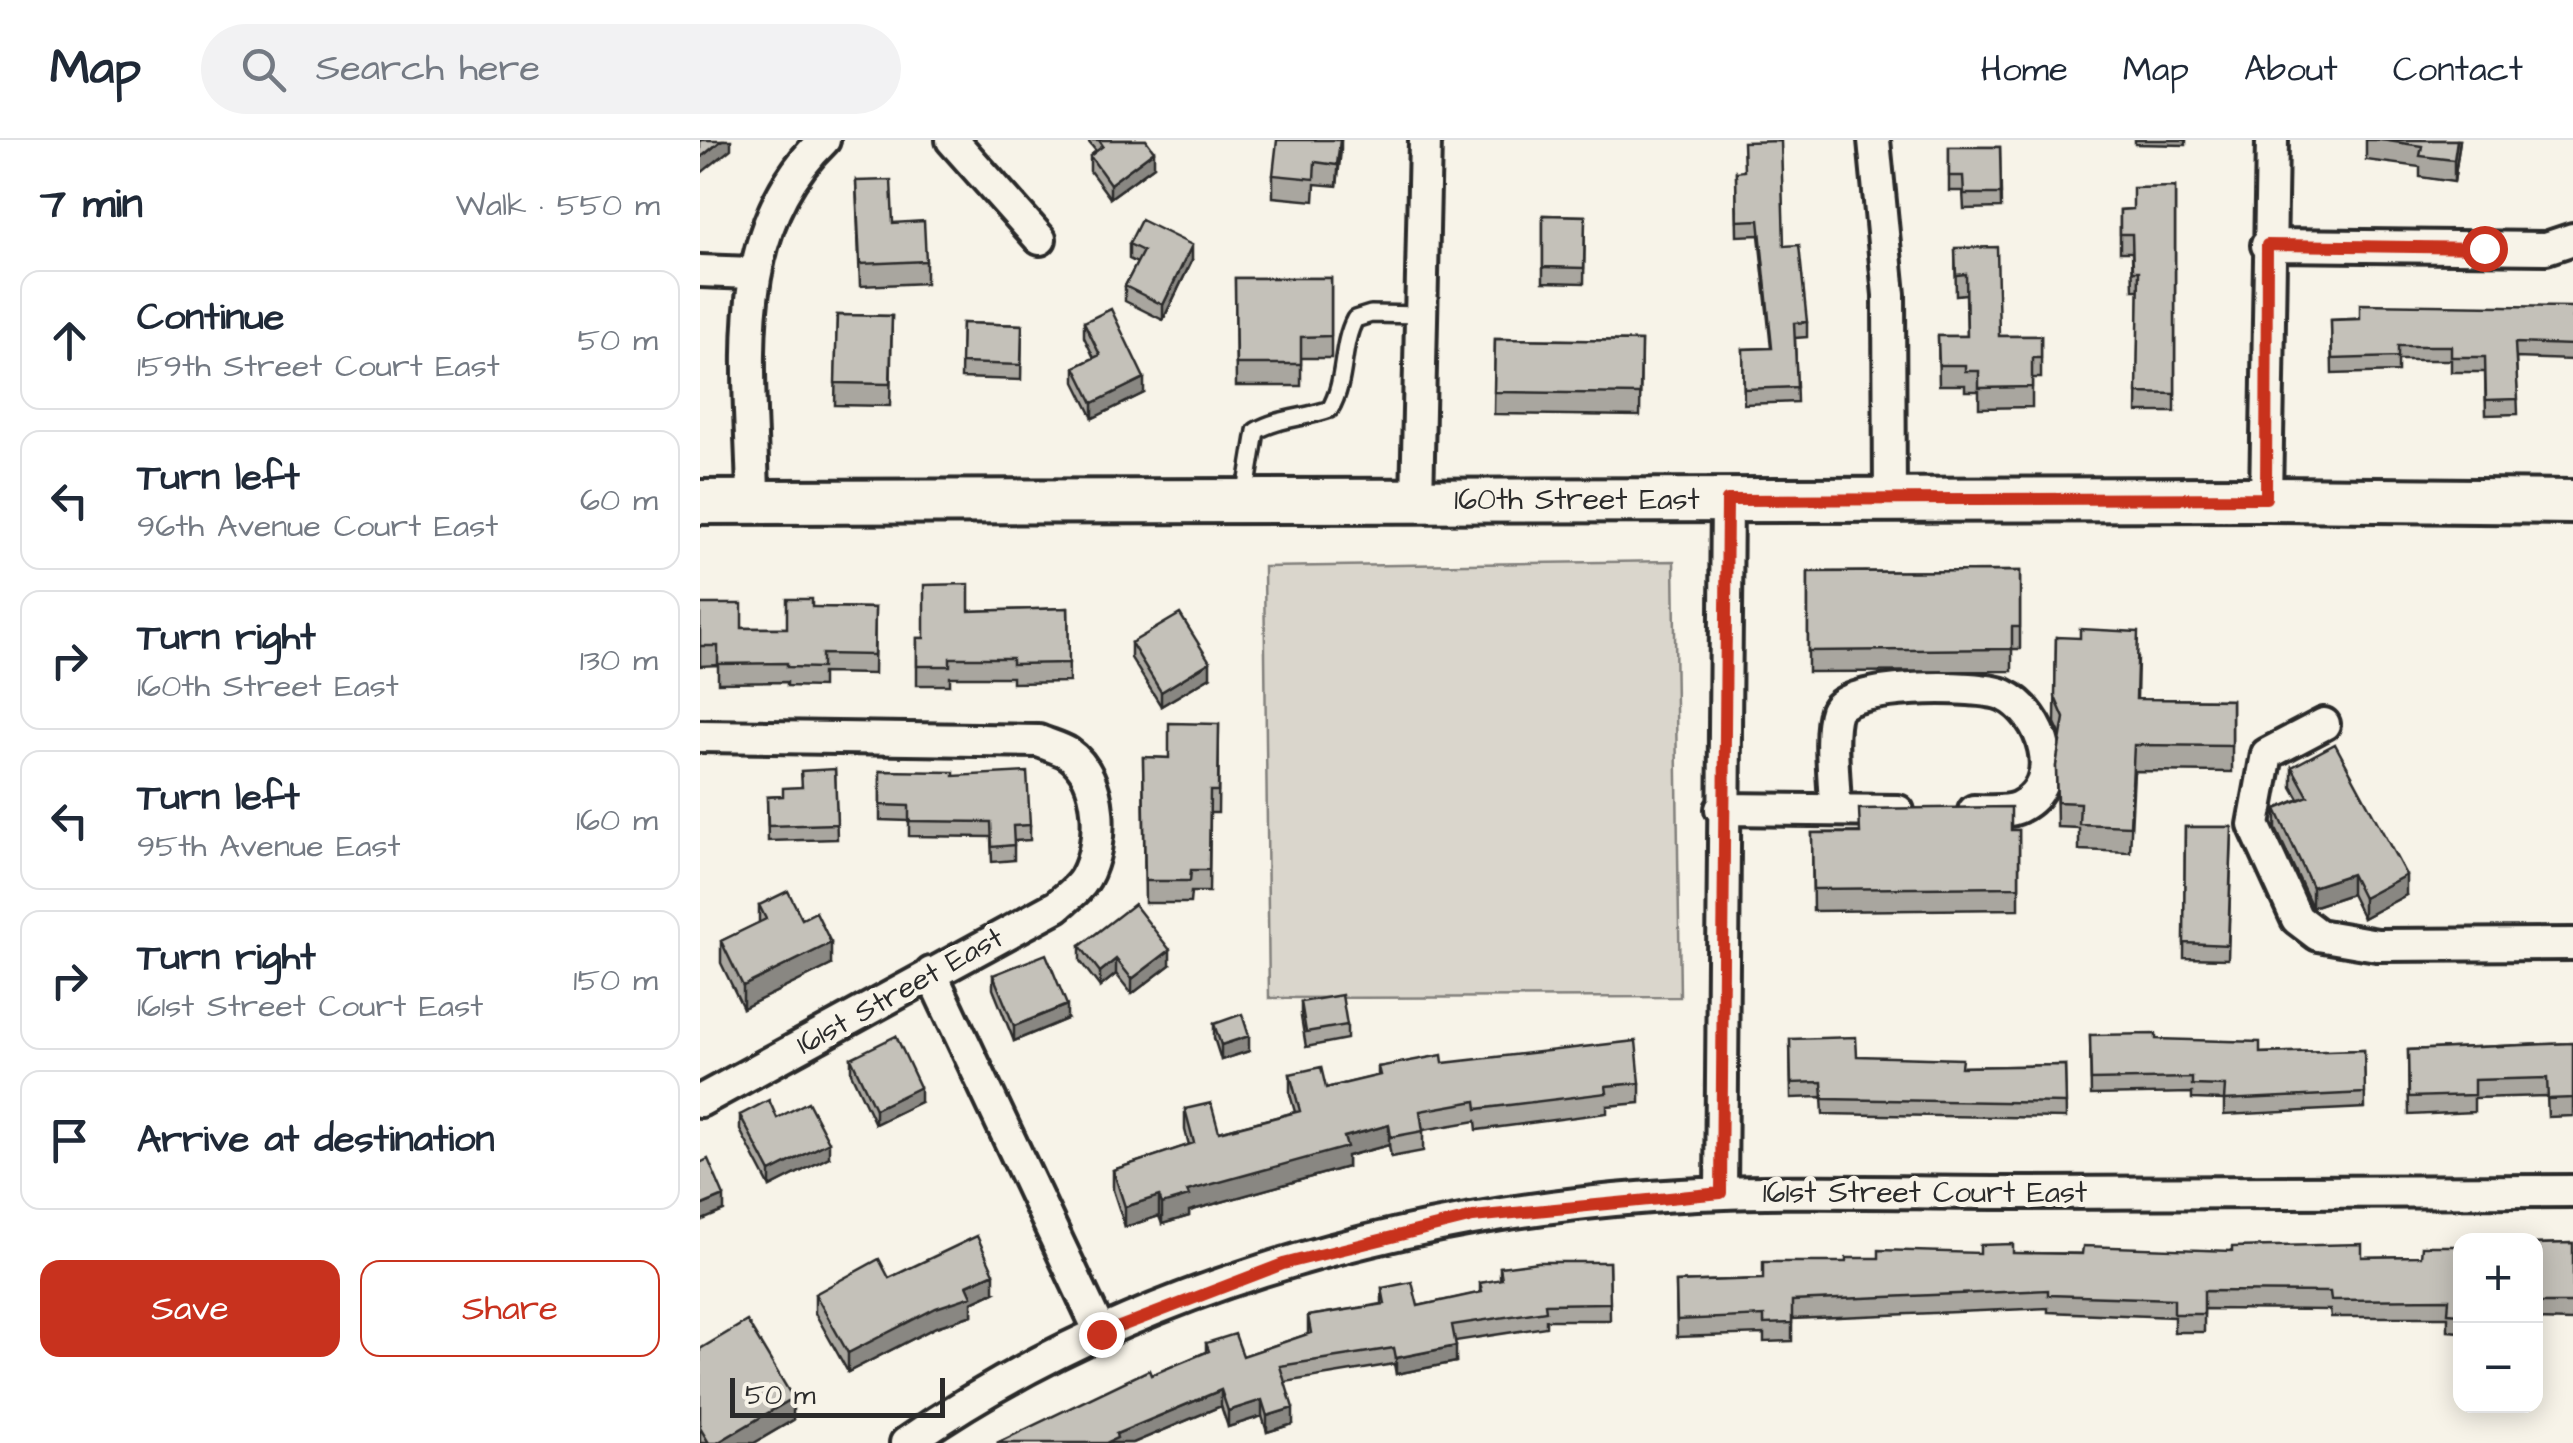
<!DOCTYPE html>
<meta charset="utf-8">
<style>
:root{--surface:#fff;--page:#f2f2f3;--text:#1f2937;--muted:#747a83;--line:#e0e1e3;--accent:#c8321e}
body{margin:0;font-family:"Architects Daughter",sans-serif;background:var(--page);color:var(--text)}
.controls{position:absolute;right:30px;bottom:30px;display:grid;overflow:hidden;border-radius:20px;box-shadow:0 5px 25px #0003}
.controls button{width:90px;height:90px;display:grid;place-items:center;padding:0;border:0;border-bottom:2px solid var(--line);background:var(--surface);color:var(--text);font:50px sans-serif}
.scale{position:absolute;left:30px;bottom:25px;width:215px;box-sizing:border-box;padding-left:10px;border:5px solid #2b2b2b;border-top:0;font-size:28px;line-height:35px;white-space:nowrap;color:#2b2b2b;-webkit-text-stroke:8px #f7f3e8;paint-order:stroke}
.stop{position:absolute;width:30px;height:30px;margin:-22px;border:8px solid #c8321e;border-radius:50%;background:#fff}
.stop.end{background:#c8321e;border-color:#fff;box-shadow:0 2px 10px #0008}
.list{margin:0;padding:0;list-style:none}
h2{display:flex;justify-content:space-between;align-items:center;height:130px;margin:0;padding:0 40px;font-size:42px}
h2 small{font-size:32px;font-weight:400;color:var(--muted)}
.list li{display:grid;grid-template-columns:65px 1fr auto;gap:30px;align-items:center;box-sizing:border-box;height:140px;margin:0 20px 20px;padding:0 20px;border:2px solid var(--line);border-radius:20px}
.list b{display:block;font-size:38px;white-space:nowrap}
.list p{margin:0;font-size:32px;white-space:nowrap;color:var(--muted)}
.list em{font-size:32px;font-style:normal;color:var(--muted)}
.actions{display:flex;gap:20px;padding:30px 40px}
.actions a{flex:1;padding:22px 0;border:2px solid var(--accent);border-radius:20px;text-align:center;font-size:35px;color:var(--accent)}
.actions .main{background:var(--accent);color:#fff}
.icon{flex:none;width:55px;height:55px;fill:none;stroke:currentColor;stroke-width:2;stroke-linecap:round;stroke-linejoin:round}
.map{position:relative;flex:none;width:1873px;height:1303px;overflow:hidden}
header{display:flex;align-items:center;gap:60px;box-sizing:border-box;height:140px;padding:0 50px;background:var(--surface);border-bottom:2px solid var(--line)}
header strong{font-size:48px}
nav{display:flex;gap:55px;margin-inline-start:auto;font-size:35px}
.search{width:700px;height:90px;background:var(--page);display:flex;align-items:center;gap:25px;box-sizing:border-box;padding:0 35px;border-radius:55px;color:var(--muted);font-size:38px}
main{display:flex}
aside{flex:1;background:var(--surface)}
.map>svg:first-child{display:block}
.green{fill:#dad6cc;stroke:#82807c;stroke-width:2.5}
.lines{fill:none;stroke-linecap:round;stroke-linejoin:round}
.lane-casing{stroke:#2b2b2b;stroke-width:22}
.street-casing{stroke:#2b2b2b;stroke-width:38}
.secondary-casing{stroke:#2b2b2b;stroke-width:50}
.lane{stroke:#f7f3e8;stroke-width:15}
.street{stroke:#f7f3e8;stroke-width:30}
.secondary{stroke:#f7f3e8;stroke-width:42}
.wall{fill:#a9a69f;stroke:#2b2b2b;stroke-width:2.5}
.shaded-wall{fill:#898782;stroke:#2b2b2b;stroke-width:2.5}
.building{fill:#c4c1b9;stroke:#2b2b2b;stroke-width:2.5}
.route{stroke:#c8321e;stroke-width:12}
.labels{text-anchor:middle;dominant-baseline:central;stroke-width:10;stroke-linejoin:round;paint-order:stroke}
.street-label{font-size:30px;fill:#2b2b2b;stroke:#f7f3e8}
</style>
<header>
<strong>Map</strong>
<div class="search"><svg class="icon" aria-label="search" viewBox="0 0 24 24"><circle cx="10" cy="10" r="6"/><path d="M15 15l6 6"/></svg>Search here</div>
<nav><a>Home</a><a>Map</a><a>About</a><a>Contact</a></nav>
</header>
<main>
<aside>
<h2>7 min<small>Walk · 550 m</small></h2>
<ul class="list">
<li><svg class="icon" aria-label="ahead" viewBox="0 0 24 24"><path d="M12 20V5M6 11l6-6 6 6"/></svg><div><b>Continue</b><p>159th Street Court East</p></div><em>50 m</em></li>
<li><svg class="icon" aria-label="left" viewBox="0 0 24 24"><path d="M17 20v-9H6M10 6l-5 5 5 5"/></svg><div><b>Turn left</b><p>96th Avenue Court East</p></div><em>60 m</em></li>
<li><svg class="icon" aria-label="right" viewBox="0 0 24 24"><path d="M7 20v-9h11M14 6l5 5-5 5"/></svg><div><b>Turn right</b><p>160th Street East</p></div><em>130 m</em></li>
<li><svg class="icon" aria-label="left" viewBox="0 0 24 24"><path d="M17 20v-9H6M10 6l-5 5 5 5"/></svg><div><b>Turn left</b><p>95th Avenue East</p></div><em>160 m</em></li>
<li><svg class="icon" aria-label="right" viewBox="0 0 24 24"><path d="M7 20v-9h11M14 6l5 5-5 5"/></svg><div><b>Turn right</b><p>161st Street Court East</p></div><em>150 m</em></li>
<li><svg class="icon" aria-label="arrive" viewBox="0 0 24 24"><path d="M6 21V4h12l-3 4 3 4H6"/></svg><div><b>Arrive at destination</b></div></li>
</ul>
<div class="actions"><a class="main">Save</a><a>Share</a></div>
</aside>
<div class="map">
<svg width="1873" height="1303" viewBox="0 0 1873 1303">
<rect width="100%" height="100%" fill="#f7f3e8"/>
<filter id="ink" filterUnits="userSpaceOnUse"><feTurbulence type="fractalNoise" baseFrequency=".01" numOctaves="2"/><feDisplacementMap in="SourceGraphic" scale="20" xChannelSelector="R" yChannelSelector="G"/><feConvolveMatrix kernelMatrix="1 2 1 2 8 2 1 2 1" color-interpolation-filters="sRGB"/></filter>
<g filter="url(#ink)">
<path class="green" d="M974 421 980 857 569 858 564 427Z"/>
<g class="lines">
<defs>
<path id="lane" d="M545 358 556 291C578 278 606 278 630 269 647 240 640 207 655 179L671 174 722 175"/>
<path id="street" d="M252 0 340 99
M1174 0 1189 155 1190 360
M1567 105 1846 108 1873 99
M0 131 52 133
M1566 359 1572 0
M53 361C52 236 25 95 124 0
M717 361 725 0
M1624 584 1567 614 1554 685 1597 779 1618 795 1677 805 1873 804
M0 596 339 601C348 605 360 608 368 613 404 638 404 704 385 738 379 749 367 757 357 766L0 961
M1021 669 1198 671
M1135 670C1135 645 1128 593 1136 571 1147 544 1279 544 1304 555 1343 573 1367 643 1319 667 1308 673 1287 671 1274 671
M231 833 401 1194
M1021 1053 1027 359
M206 1303C422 1152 691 1076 951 1057 1071 1048 1192 1053 1313 1053 1499 1052 1686 1052 1873 1051"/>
<path id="secondary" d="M0 362 1566 359 1873 362"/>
</defs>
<use href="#lane" class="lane-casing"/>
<use href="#street" class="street-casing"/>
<use href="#secondary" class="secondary-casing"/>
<use href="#lane" class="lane"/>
<use href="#street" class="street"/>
<use href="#secondary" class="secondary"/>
</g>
<path class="wall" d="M387 0H446L454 26 410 58 390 31V16L396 11Z
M641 0 637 46 615 44 614 61 573 57V35Z
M1435 0H1486V5L1435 4Z
M1666 0H1760L1754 42 1720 37V27L1666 20Z
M1249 7H1300L1301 68 1264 69 1263 51H1249Z
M1036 32 1084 106 1107 182V197L1095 198 1097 262 1044 264 1043 209 1071 208 1059 95 1037 96Z
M156 41 226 121V143L160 146Z
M1475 47V272H1437L1439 150H1433L1432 112H1420V70L1433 69Z
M843 75 885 76 884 143 843 142Z
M429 104 492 120 463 180 425 161V146L437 123 429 119Z
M1255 108 1299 196H1341V238H1332V267L1279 268V251H1265V245H1239L1238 196H1267L1266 154 1256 155Z
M535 138H631V218H601V246H536Z
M1873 167V220L1816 218 1818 274 1786 275 1785 232H1751V220H1698V232L1632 234 1631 180Z
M137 175 192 176 190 266 135 265Z
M384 182 444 253 393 278 375 242V227L394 218 384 197Z
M262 183 322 185 321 240 261 238Z
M795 199 941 201 940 276 794 274Z
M1320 431V509H1312V531L1108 532V432Z
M0 464 42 488H87L112 467 175 468 174 534 122 533V547L87 546V542L18 543V525L0 526Z
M368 468 369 542 312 543V537H250V545H217V498H224L269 471Z
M1356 497 1438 517 1437 559 1532 560V632L1434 631 1430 712 1379 710V688L1357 687 1356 626 1361 596 1355 583Z
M431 503 510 537 461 566 431 518Z
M519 584 518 673H510L509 752H491L490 763H445L443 617 469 618Z
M1592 627 1706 755 1663 778 1651 754 1612 767 1576 689V669L1599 659 1592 647Z
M135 629 137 699 68 701 67 657 83 656Z
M180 631 254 636 330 685V700L314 701V720L292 722 291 697 209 696V681L180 680Z
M1485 687H1532L1528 819 1484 818Z
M1319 690V769L1113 771 1112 693Z
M59 765 102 779 131 825 43 868 21 823V801L59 783Z
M380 806 470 825 432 854 416 834 400 847 380 821Z
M293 835 367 879 314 901 293 849Z
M601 862 647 885V899L606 907 601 877Z
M514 884 549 911 521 920 514 898Z
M1390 895 1560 913 1664 910 1665 968 1524 975V960L1492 959V953L1391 955Z
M1090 899 1157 916 1261 927 1365 925 1366 978 1123 974 1122 957 1091 958Z
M1873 903V976L1848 977 1847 956 1774 958V972L1709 975 1708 910Z
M151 918 220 962 175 984 151 933Z
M743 923 940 943V963L907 966V973L777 990 776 981 723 990V1011L691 1017 689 1005 647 1016V1027L489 1071V1076L462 1084 459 1076 425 1087 413 1050V1030L489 1005 485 990V969L519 992 595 972 590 954V934L626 948 678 936V927Z
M40 975 77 978 129 1017 70 1047 40 990Z
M1873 1103V1181L1836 1180V1104Z
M1760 1106V1192L1748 1191V1177H1631L1630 1170 1504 1169V1192H1474V1177L1348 1172V1168L1092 1179V1201L1064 1202V1194L977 1197 976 1142 1063 1139 1146 1122 1313 1113 1662 1117 1721 1116Z
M909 1122 910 1180H846V1187L755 1201 756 1222 696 1234 694 1224 585 1242 593 1284 567 1292 562 1276 528 1287 521 1266 433 1303H297L506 1212V1203L543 1216 608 1194V1176L682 1164V1148L718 1166 780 1153V1143L800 1140V1127Z
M189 1138 294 1152 272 1162V1175L236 1187 148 1232 115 1173V1154Z
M0 1209 93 1280 54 1303H0Z"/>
<path class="shaded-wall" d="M22 0H31V9L0 34V18Z
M640 0H641V10L637 46Z
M1757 0H1760L1754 42V20Z
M454 11V26L410 58V44Z
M492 105V120L463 180V165Z
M444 238V253L393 278V263Z
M510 522V537L461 566V552Z
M1651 734V754L1612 767V747Z
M1706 735V755L1663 778V758Z
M131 803V825L43 868V846Z
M470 810V825L432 854V839Z
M416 819V834L400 847V832Z
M367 865V879L314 901V886Z
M549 896V911L521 920V905Z
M220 947V962L175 984V969Z
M689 985V1005L647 1016V1027L489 1071V1076L462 1084V1064L487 1051 644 997Z
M129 1002V1017L70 1047V1032Z
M24 1056V1071L0 1081V1066Z
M459 1056V1076L425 1087V1067Z
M294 1133V1152L272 1162V1175L236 1187 148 1232V1213L267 1145Z
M756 1206V1222L696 1234V1218Z
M521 1250V1266L433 1303H406L416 1294Z
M93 1258V1280L54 1303H17Z
M562 1260V1276L528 1287V1271Z
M593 1268V1284L567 1292V1276Z"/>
<path class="building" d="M0 0H22L0 18Z
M399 0H446L454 11 410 44 390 16 403 6Z
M577 0H640L637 25 615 22 614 39 573 35Z
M1681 0H1757L1754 20 1720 16 1722 6Z
M1081 1 1084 106 1099 105 1107 182 1094 183 1097 247 1044 249 1043 209 1072 208 1059 80 1037 81 1036 32 1044 31 1043 2Z
M1249 7H1300L1301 54H1264L1263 36H1249Z
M191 40 193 83 224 81 226 121 160 124 156 41Z
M1475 47V254L1437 253 1439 131H1433L1432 94H1420V70L1433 69V48Z
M843 75 885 76 884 128 843 127Z
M441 80 492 105 463 165 425 146 443 111 429 104Z
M1297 107 1299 196H1341V218H1332V247L1279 248V231H1265V225H1239L1238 196H1267L1266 134 1256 135 1255 108Z
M535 138H631V196L601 197V224H536Z
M1660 164 1873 167V205L1815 203 1818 259 1786 260 1785 217H1751V206H1698V217L1632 219 1631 180 1660 179Z
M411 169 444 238 393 263 375 227 400 215 384 182Z
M137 175 192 176 190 244 135 243Z
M262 183 322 185 321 225 261 223Z
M795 199 941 201 940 254 794 252Z
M1320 431V487H1312V509L1108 511V432Z
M269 444V471L368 468 369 523 312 524V518H250V526H217V498H224V445Z
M87 459H112V467L175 468 174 515 122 514V528L87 527V523L18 524V506H0V464H42V488H87Z
M480 474 510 522 461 552 431 503Z
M1380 489 1438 492 1436 559 1532 560V606L1434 605 1430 686 1379 684 1380 663 1357 662 1356 626 1364 578 1355 557 1356 497 1380 498Z
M469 583 519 584 518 651H510L509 730H491L490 741H445L443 617 469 618Z
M1635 604 1706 735 1663 758 1651 734 1612 747 1576 669 1608 656 1592 627Z
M135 629 137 684 68 686 67 657 83 656V648L102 647 101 631Z
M180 631 254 632V636L327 632 330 685 313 686 314 705 292 707 291 682 209 681V666L180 665Z
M1311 667V690H1319V747L1113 749 1112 693H1160L1159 669Z
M1485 687H1532L1528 805 1484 803Z
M88 751 102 779 116 772 131 803 43 846 21 801 66 779 59 765Z
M434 764 470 810 432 839 416 819 400 832 380 806Z
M346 814 367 865 314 886 293 835Z
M642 855 647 885 606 892 601 862Z
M542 874 549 896 521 905 514 884Z
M1456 894V899L1560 902V913L1664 910 1665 953 1524 960 1525 946 1492 945V938L1391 940 1390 895Z
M196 896 220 947 175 969 151 918Z
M1156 897 1157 916 1262 919 1261 927 1365 925 1366 963 1123 959 1122 942 1091 943 1090 899Z
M936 901 940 943 906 946 907 953 777 969 776 961 720 971 723 991 691 997 689 985 644 997 647 1007 487 1051 489 1056 462 1064 459 1056 425 1067 413 1030 494 1003 485 969 511 963 519 992 600 971 590 934 621 927 626 948 680 935 678 927 742 915 743 923Z
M1873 903V958L1848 959 1847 938 1774 940V955L1709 957 1708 910Z
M69 960 77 978 108 962 129 1002 70 1032 40 975Z
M8 1019 24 1056 0 1066V1023Z
M277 1096 294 1133 267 1145 272 1156 236 1168 148 1213 115 1154 179 1119 189 1138Z
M1873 1103V1163H1836V1104Z
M1313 1104V1113L1382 1114 1383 1106 1532 1111V1107L1662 1104V1117L1721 1116 1722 1106H1760V1174L1748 1173 1749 1159 1631 1160 1630 1152 1504 1151V1174H1474V1159L1348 1155V1150L1092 1161V1183L1064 1184V1176L977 1180 976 1142 1063 1139V1122H1146V1118H1179V1110L1280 1113V1105Z
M838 1122H909L910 1163 845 1164 846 1171 752 1185 756 1206 696 1218 694 1208 580 1226 593 1268 567 1276 562 1260 528 1271 521 1250 416 1294 417 1298 406 1303H297L449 1230 451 1235 509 1211 506 1203 535 1194 543 1216 611 1193 608 1176 685 1164 682 1148 712 1142 718 1166 782 1152 780 1143 802 1139 800 1127Z
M47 1181 93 1258 17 1303H9L0 1288V1209Z"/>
</g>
<g class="lines" filter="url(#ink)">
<path class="route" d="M401 1194 583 1124 773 1077 1021 1053 1027 360 1566 358 1567 105 1784 108"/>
</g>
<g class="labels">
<g class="street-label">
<text x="877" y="360">160th Street East</text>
<text transform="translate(200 851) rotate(-29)">161st Street East</text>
<text x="1225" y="1053">161st Street Court East</text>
</g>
</g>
</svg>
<div class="controls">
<button>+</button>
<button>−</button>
</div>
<div class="scale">50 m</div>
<div class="stop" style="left:1784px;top:108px"></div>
<div class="stop end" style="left:401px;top:1194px"></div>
</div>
</main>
